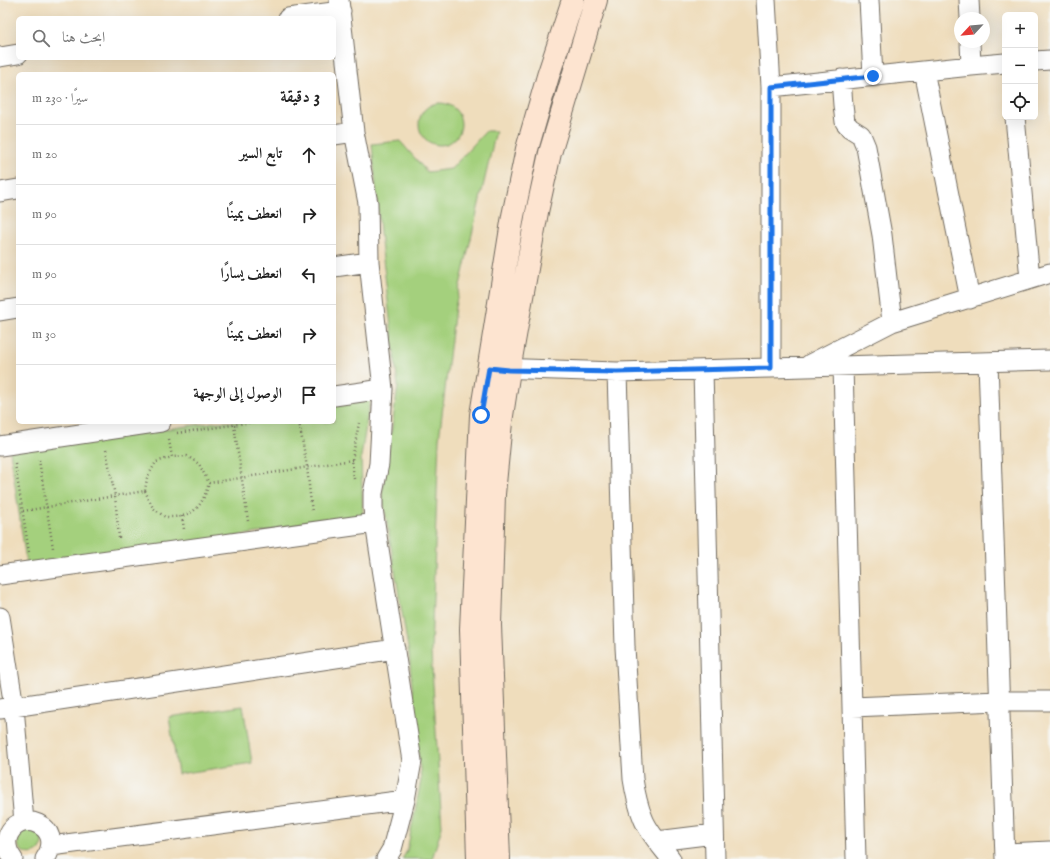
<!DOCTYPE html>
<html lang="ar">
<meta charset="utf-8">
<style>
:root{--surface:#fff;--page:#f6f6f6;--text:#222;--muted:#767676;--line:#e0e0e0}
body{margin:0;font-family:"IM FELL English",Amiri,serif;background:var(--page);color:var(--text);direction:rtl}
.controls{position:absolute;right:12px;top:12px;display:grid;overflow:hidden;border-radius:6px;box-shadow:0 4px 16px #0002}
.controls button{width:36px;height:36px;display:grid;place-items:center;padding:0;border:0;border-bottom:1px solid var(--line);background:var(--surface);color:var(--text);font:20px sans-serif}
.compass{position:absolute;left:954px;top:12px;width:36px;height:36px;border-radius:50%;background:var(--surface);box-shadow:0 4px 16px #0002;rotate:244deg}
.stop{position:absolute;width:12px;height:12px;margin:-9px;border:3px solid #1a73e8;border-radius:50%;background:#fff}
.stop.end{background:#1a73e8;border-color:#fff;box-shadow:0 1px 4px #0008}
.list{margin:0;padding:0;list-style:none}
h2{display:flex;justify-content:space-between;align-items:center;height:52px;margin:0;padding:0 16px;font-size:17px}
h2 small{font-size:13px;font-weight:400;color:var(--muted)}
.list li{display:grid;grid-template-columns:26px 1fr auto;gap:12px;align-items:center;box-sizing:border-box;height:60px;padding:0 16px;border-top:1px solid var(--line)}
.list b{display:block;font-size:15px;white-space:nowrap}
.list em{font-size:13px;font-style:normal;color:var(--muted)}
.icon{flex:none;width:22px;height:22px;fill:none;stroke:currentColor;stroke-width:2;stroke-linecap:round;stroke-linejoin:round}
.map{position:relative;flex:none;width:1050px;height:859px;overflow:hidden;direction:ltr}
.search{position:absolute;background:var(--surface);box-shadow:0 4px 16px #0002;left:16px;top:16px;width:320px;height:44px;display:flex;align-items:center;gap:10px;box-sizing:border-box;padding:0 14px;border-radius:6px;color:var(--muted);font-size:15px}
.panel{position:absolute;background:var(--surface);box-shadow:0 4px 16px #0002;left:16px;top:72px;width:320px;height:352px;border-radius:6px;direction:rtl}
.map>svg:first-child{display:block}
.green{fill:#a4d07d;stroke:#687e54}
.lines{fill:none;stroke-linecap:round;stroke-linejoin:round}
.street-casing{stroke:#70695e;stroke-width:21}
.secondary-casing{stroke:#70695e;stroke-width:24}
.path{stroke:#70695e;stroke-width:2.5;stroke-dasharray:1 3;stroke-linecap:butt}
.street{stroke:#fff;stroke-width:19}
.secondary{stroke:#fde4d0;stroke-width:22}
.route{stroke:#1a73e8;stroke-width:5}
</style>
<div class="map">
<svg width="1050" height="859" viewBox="0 0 1050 859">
<rect width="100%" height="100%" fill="#f6f6f2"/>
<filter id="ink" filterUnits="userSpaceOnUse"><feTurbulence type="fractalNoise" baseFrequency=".025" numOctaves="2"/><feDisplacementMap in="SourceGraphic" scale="8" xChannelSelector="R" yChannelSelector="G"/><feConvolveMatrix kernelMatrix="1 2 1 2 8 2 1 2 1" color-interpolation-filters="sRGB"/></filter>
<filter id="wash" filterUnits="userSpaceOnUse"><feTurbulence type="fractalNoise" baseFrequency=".012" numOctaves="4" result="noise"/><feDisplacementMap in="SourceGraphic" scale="16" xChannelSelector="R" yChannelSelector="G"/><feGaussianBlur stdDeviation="0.9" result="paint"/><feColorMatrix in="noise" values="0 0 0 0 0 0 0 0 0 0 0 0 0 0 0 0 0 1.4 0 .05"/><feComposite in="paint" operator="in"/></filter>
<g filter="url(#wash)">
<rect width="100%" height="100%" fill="#efddbc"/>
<path class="green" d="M419 124a21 21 0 1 1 42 0a21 21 0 1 1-42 0Z
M486 131H496L455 307 439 439 431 652 442 827 432 859H402L407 851 421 780 409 654 382 494 398 386 381 242 372 144 400 141 427 172 451 169Z
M370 400 361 457 363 517 27 568 10 451 217 422H334V406Z
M243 706 252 763 178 774 169 717Z
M29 829 42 837C42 840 42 844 41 847 36 859 12 855 19 834Z"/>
</g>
<g filter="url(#ink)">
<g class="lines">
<defs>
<path id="street" d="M339 0 354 132 368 203 369 262 383 389 379 464 373 493V508L375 523 412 761 405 800 392 849 386 859
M869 0 873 76
M969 0 970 18
M288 18 341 11
M970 42 971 66
M0 57 18 54
M1035 61 1050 60
M924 71 970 299
M841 79 843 105 845 122 850 128 861 135 866 147 882 235 892 322
M771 87 971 66 1005 63
M1015 117 1030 279
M334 135 354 132
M0 192 18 189
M334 267 369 262
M0 311 18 308
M988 362 1005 859
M810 364 892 322 1050 273
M843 366 856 859
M495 368 617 372 771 368V87L766 0
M771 368 1050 360
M703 370 715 859
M617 372 625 647 633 779C635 792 638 806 643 818 648 832 662 847 671 859
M334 396 383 389
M0 446 161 422
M0 575 375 523
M0 617 14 707 24 822
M852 707 999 701H1050
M0 709 395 649
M657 841 714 834
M51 846 405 800
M1005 853 1050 851
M13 859C8 853 6 846 7 839 16 805 68 826 45 859"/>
<path id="secondary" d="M478 859 471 629 481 415 513 216 527 149 548 76 573 0
M499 859 490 625 494 494 501 422 509 370 537 212 550 153 596 0"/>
</defs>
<use href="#street" class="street-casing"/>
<use href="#secondary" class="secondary-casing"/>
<path class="path" d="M299 422 307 467 312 513
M234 425 248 521
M177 433 253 422
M169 440 172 457 187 456 199 464 209 483 352 460
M106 450 115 496 119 538
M39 460 53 548
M15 464 29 552
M354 479 352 460 359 423
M145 491 153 508 165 517C171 517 177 517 182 516 199 512 204 499 209 483
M23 511 145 491 147 478 156 462 172 457
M182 516 184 529"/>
<use href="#street" class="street"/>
<use href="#secondary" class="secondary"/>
</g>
</g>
<g class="lines" filter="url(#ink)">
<path class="route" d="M481 415 489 368 509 370 617 372 771 368V87L873 76"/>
</g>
</svg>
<div class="controls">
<button>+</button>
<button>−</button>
<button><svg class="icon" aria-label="locate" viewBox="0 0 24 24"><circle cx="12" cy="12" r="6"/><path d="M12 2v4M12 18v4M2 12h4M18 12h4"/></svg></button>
</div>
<svg class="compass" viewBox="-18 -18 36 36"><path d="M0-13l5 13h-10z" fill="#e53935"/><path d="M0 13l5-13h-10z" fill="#767676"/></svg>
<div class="stop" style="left:481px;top:415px"></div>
<div class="stop end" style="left:873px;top:76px"></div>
<div class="search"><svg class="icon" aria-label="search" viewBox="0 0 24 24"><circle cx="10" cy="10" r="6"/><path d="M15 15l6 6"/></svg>ابحث هنا</div>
<section class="panel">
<h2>3 دقيقة<small>سيرًا · 230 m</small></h2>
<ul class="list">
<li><svg class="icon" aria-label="ahead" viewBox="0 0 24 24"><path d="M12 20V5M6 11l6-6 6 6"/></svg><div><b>تابع السير</b></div><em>20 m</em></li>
<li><svg class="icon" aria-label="right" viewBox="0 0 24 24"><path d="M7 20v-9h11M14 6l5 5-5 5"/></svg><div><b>انعطف يمينًا</b></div><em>90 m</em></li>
<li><svg class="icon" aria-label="left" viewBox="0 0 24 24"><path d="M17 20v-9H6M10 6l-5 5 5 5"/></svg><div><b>انعطف يسارًا</b></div><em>90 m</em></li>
<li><svg class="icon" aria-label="right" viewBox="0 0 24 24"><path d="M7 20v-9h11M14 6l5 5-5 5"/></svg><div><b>انعطف يمينًا</b></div><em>30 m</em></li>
<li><svg class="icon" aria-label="arrive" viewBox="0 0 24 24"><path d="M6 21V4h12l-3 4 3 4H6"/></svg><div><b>الوصول إلى الوجهة</b></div></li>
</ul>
</section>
</div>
